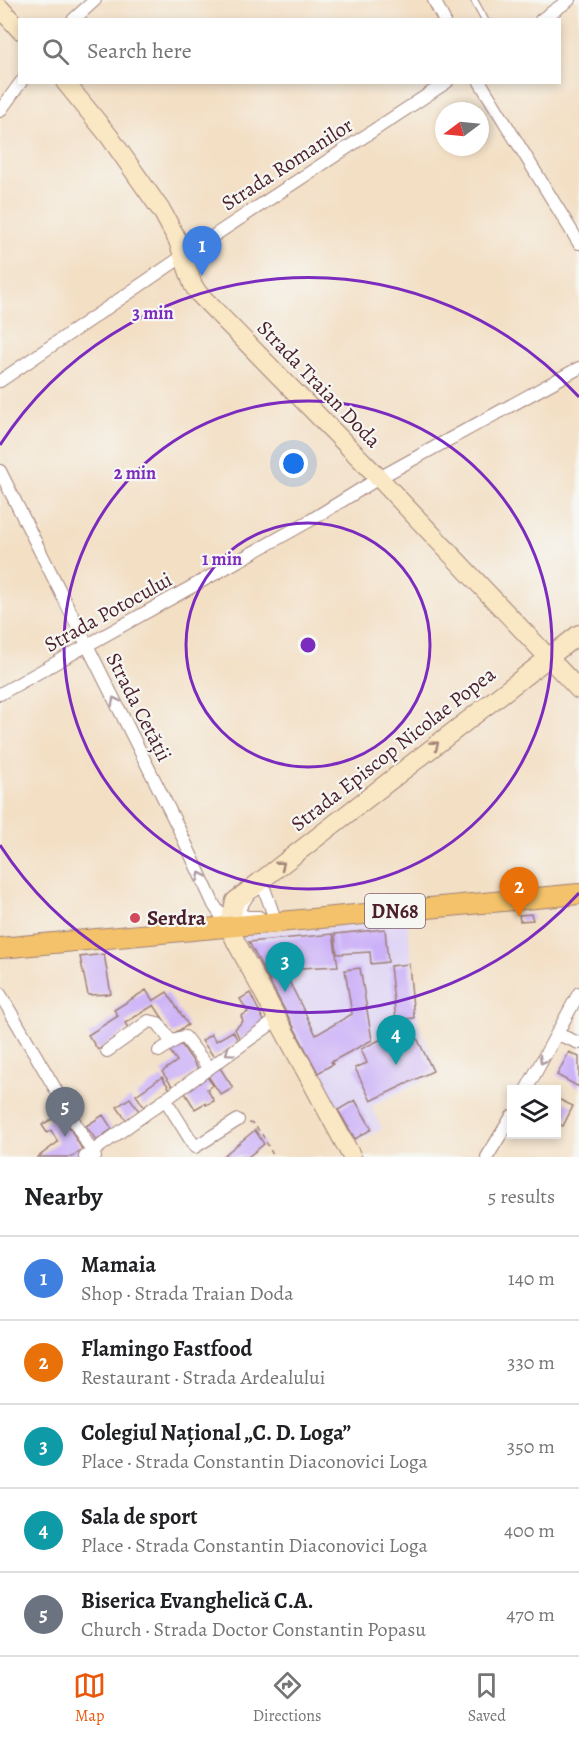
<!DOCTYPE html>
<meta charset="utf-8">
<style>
:root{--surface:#fff;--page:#f2f2f2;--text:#202124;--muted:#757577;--line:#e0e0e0;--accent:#ea580c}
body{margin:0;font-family:Alegreya,serif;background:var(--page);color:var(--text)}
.controls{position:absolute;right:18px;bottom:18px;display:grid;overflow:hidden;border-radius:0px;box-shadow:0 3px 9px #0003}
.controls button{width:54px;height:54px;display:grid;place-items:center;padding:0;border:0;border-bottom:2px solid var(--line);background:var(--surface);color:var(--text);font:30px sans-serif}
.compass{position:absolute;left:435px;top:102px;width:54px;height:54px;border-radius:50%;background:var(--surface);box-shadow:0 3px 9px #0003;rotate:254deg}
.you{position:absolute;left:294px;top:464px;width:21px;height:21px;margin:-15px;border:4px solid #fff;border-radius:50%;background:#1a73e8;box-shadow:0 0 0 9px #1a73e833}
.badge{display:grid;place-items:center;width:39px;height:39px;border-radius:50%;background:var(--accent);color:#fff;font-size:20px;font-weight:700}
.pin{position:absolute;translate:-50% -50px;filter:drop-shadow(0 2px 3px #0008)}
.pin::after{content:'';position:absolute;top:32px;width:21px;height:18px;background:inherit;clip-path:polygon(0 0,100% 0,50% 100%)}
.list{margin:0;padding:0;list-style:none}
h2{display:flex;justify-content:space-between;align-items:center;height:78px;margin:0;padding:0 24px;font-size:26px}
h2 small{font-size:20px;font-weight:400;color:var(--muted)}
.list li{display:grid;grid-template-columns:39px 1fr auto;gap:18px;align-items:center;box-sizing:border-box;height:84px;padding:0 24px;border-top:2px solid var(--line)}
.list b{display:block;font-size:22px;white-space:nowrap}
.list p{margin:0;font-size:20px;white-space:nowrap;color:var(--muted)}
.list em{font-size:20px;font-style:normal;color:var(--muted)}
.icon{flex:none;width:33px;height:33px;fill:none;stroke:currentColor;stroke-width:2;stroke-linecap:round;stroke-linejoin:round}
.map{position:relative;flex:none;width:579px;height:1157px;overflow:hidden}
.search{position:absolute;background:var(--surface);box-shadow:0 3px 9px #0003;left:18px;right:18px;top:18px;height:66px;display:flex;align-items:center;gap:15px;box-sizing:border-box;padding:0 21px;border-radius:0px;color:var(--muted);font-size:22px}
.sheet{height:498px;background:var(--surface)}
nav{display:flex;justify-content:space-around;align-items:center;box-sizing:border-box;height:84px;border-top:2px solid var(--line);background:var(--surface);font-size:16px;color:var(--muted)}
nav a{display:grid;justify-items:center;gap:3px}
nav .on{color:var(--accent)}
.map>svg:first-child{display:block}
.built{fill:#dfd5f5}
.building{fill:#caaef8}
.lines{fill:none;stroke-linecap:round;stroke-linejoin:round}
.lane-casing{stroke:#9e7f78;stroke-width:8}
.street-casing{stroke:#9e7f78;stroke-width:14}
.secondary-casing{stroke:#9e7f78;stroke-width:20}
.primary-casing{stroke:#9e7f78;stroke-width:22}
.path{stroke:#9e7f78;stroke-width:1.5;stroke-dasharray:4.5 4.5;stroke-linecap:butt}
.lane{stroke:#fff;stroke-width:6}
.street{stroke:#fff;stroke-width:12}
.secondary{stroke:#fae7c3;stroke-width:18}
.primary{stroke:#f3c26a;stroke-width:20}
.oneway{stroke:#ae9aa0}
.oneway2{stroke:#a28377}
.ring{fill:none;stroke:#7b2cbf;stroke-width:3}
.poi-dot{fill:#d1495b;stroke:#f6f6f2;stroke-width:2}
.labels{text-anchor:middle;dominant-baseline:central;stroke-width:4.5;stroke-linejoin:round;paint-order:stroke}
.shield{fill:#f6f6f2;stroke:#7e6067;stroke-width:1.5}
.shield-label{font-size:20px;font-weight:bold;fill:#4a1f2b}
.street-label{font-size:21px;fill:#4a1f2b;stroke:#f6f6f2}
.poi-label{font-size:21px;font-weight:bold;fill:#4a1f2b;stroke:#f6f6f2;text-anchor:start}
.centre{fill:#7b2cbf;stroke:#f6f6f2;stroke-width:3}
.ring-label{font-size:18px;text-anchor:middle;font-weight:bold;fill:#7b2cbf;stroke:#f6f6f2;stroke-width:4.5;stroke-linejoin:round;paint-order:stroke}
</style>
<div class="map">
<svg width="579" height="1157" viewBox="0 0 579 1157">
<rect width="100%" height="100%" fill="#f6f6f2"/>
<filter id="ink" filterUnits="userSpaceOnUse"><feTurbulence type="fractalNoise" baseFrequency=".0167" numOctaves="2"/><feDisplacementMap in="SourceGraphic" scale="12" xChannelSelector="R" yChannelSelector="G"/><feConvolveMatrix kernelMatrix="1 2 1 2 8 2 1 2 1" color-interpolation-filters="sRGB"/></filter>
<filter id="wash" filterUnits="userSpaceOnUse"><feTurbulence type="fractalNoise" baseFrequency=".008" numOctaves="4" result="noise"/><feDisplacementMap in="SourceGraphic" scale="24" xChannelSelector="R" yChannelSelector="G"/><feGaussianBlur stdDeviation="1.35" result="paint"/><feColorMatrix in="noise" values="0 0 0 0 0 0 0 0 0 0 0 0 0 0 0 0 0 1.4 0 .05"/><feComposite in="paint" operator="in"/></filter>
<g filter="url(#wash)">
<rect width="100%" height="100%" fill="#f3dfc4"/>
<path class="built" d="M407 919 419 1025 439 1073 371 1106 382 1129 352 1144 240 934Z"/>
<g id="blocks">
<path class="building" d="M531 914 533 920 520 921 519 915Z
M385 929 388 962 371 964 370 952 337 954 335 934Z
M333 934 338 966 283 969 316 1035 352 1014 345 970 360 968 372 1040 331 1062 333 1064 318 1073 249 942Z
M104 954 111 994 88 995 80 957Z
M409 964 414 1018 396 1020 390 966Z
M146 990 153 1001 167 992 188 1025 173 1034 154 1005 125 1023 129 1029 98 1050 88 1035 118 1016 114 1010Z
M250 993 265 1023 240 1040 235 1029 243 1021 241 1016 248 1012 240 999Z
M233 1031 238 1041 214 1057 202 1041 211 1034 216 1041Z
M398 1031 404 1044 417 1038 433 1071 371 1101 355 1068 367 1063 361 1049Z
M181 1044 199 1070 173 1087 162 1072 177 1061 170 1051Z
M569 1052 579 1057V1087L557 1075Z
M220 1068 233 1088 221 1095 208 1076Z
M162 1077 170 1089 144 1107 136 1095Z
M207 1077 213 1085 207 1089 214 1101 206 1105 205 1103 195 1109 185 1093Z
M130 1098 139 1111 126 1120 117 1107Z
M556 1098 573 1106 563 1126 556 1123Z
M355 1100 372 1129 355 1139 338 1110Z
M61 1113 82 1149 72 1157H38L58 1142 51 1130 47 1133 42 1125Z
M103 1115 112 1129 96 1140 86 1126Z
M255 1130 264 1144 248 1157H222Z"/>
</g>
</g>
<g filter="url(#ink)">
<use href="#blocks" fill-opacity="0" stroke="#9e7f78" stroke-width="1.5"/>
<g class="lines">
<defs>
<path id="lane" d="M474 0 485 20"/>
<path id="street" d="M434 0 444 20
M73 20 95 0
M541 20 569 0
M480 82 579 243
M0 111 21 82
M0 381 183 256 447 82
M0 471 178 827 214 905 229 927
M0 694 311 520 379 478 579 368
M259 917H247L240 914 239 909 248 895 263 885 276 922
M0 994 95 1157
M557 1034 579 1043
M107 1051 149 1021 158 1023 172 1043
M159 1051 179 1038 185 1037 208 1067
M526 1090 579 993
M165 1099 195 1147 238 1120
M85 1157 278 1019
M487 1157 512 1116"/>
<path id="secondary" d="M0 8 20 30
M65 82 109 136 163 213 178 241 193 285 198 293 379 478 579 690
M352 1157 236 942 229 927 235 901 579 634"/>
<path id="primary" d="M0 948 579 894"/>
</defs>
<use href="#lane" class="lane-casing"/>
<use href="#street" class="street-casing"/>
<use href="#secondary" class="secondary-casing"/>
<use href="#primary" class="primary-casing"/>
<path class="path" d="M249 1123 254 1124 263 1136 274 1157"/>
<use href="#lane" class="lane"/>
<use href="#street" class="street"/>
<use href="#secondary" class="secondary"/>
<use href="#primary" class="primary"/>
</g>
<defs><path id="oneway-chevron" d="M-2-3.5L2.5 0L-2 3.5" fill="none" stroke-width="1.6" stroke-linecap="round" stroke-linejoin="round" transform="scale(1.5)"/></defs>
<g class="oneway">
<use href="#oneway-chevron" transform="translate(115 701) rotate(-117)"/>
<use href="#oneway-chevron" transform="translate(201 876) rotate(-115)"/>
<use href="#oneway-chevron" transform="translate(229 1052) rotate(145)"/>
<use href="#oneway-chevron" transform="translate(543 1060) rotate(119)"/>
</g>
<g class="oneway2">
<use href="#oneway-chevron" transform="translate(435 745) rotate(-38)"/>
<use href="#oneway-chevron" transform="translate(281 865) rotate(-38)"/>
</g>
</g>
<g class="ring">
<circle cx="308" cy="645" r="122"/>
<circle cx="308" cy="645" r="244"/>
<path d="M579 893A367 367 0 0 1 0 845M0 445A367 367 0 0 1 579 397"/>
</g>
<circle class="poi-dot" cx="135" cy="918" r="6"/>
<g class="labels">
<rect class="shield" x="365" y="894" width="60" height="34" rx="4.5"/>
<g class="shield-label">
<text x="395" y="911">DN68</text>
</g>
<g class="street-label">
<text transform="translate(287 164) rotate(-33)">Strada Romanilor</text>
<text transform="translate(319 384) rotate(46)">Strada Traian Doda</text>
<text transform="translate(108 612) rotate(-29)">Strada Potocului</text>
<text transform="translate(139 707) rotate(63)">Strada Cetății</text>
<text transform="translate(393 749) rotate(-38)">Strada Episcop Nicolae Popea</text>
</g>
<g class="poi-label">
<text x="147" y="918">Serdra</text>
</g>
</g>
<circle cx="308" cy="645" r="9" class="centre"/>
<g class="ring-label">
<text x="153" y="319">3 min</text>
<text x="135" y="479">2 min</text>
<text x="222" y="565">1 min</text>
</g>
</svg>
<div class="controls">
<button><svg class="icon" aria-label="layers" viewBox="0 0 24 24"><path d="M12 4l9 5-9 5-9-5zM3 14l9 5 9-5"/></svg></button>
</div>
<svg class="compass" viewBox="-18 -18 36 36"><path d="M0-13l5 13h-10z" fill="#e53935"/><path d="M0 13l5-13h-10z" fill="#757577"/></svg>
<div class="you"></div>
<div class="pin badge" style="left:202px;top:276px;background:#3f7fe0">1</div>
<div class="pin badge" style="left:519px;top:917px;background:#e8710a">2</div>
<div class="pin badge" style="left:285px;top:992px;background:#0f9aa8">3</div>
<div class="pin badge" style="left:396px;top:1065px;background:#0f9aa8">4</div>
<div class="pin badge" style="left:65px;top:1137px;background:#6b7280">5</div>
<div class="search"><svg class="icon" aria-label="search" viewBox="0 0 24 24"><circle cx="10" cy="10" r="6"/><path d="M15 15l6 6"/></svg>Search here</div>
</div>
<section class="sheet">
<h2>Nearby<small>5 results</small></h2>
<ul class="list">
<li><span class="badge" style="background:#3f7fe0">1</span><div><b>Mamaia</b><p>Shop · Strada Traian Doda</p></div><em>140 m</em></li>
<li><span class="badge" style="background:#e8710a">2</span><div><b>Flamingo Fastfood</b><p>Restaurant · Strada Ardealului</p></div><em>330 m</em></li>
<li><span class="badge" style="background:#0f9aa8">3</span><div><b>Colegiul Național „C. D. Loga”</b><p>Place · Strada Constantin Diaconovici Loga</p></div><em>350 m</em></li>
<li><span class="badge" style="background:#0f9aa8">4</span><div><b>Sala de sport</b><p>Place · Strada Constantin Diaconovici Loga</p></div><em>400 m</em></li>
<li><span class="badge" style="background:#6b7280">5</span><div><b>Biserica Evanghelică C.A.</b><p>Church · Strada Doctor Constantin Popasu</p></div><em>470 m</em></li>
</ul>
</section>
<nav>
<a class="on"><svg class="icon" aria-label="map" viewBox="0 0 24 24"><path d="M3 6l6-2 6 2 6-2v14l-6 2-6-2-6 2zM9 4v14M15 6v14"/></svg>Map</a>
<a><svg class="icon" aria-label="directions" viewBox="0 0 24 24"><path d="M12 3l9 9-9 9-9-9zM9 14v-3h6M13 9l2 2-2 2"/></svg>Directions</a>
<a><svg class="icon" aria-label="saved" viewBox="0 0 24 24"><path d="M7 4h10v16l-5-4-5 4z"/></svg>Saved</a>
</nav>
